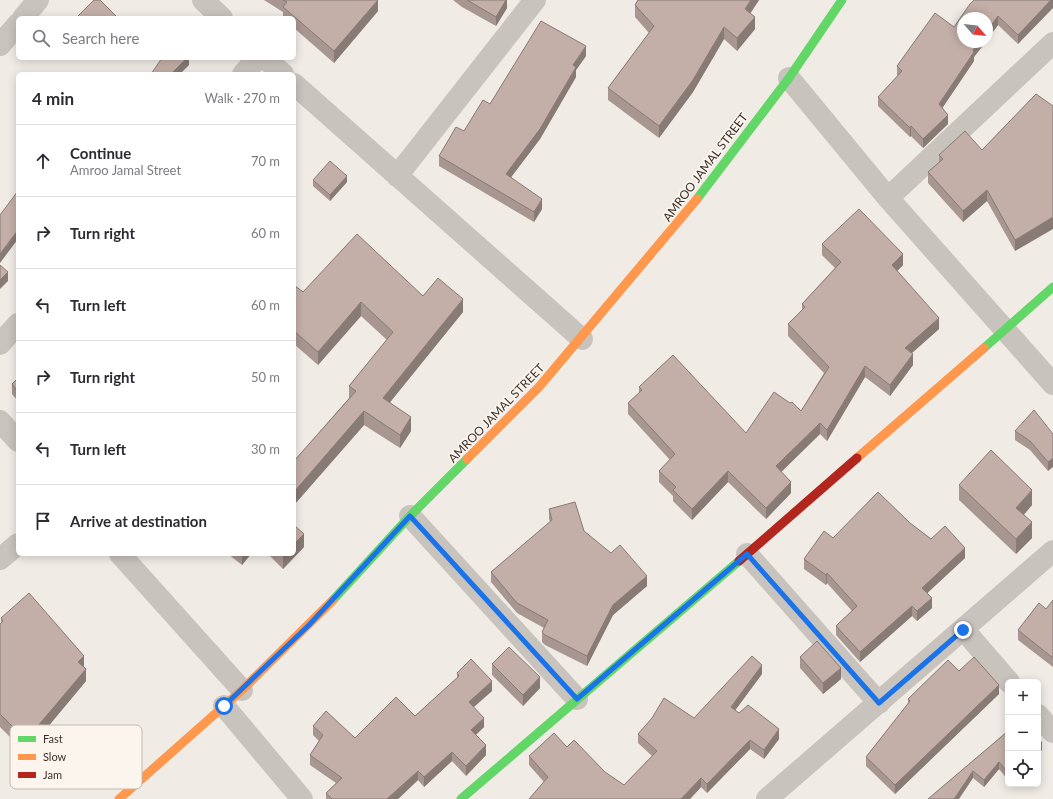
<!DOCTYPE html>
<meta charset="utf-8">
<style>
:root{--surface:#fff;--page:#f7f7f7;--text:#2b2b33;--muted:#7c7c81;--line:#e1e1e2}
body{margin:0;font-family:Lato,sans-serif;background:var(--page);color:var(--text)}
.controls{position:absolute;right:12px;bottom:12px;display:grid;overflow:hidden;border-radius:6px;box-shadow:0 2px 10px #0003}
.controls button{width:36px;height:36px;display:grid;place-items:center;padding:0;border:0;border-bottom:1px solid var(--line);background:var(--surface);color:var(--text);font:20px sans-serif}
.compass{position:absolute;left:957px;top:12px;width:36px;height:36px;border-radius:50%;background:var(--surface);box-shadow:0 2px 10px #0003;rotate:118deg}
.stop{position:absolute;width:12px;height:12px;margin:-9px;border:3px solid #1a73e8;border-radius:50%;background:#fff}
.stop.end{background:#1a73e8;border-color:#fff;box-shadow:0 1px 4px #0008}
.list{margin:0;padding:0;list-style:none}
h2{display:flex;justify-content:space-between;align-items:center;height:52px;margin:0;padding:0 16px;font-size:17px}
h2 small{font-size:13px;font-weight:400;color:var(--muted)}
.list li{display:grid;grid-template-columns:26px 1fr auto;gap:12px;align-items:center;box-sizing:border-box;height:72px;padding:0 16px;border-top:1px solid var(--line)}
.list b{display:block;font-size:15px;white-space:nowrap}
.list p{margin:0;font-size:13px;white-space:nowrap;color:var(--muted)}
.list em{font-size:13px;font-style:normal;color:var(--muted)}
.icon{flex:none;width:22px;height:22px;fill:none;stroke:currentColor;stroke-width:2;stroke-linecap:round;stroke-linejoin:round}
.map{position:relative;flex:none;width:1053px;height:799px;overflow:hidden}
.search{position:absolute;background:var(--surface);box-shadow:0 2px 10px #0003;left:16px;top:16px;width:280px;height:44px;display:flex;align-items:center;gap:10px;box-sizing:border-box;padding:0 14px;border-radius:6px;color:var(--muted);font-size:15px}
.panel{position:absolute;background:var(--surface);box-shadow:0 2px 10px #0003;left:16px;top:72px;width:280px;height:484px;border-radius:6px}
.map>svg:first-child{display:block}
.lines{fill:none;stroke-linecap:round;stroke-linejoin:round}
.street{stroke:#c9c3be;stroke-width:22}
.fast{stroke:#63d668;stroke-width:9}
.slow{stroke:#ff974d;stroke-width:9}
.jam{stroke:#b3261e;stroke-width:9}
.wall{fill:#a89690}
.shaded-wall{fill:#887a75}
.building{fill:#c3afa7;stroke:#887a75}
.route{stroke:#1a73e8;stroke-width:5}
.labels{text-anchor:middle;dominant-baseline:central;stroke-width:3.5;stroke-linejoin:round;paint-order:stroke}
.street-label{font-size:12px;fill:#3b302b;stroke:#fbf5ee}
.key{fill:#fbf5ee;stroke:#c1bab4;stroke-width:1}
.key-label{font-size:11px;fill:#3b302b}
</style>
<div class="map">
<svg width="1053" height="799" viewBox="0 0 1053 799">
<rect width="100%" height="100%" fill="#f0ebe5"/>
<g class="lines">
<path class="street" d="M203 0 222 18
M23 18 38 0
M0 45 18 24
M265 58 283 74
M243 74 258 58
M789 78 888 198 1053 384
M294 84 582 339
M397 176 535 0
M888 198 1053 43
M0 344 18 324
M0 421 18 441
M410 516 577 699
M120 554 242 690
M747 554 879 703
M0 559 18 544
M963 629 1009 682
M224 706 302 799
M1038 715 1053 732
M767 799 1053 551"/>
<path class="fast" d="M697 199 789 78 842 0
M984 348 1053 287
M333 600 410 516 467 459
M461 799 739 561"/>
<path class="slow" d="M857 458 984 348
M467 459 539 387 697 199
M119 799 242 690 333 600"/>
<path class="jam" d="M739 561 857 458"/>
</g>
<path class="wall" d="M264 0H378V11L334 63 294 28V18H283V12Z
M453 0H507V8L496 26 462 7Z
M638 0H759L750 14 755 29 737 51 724 39 693 92 659 138 608 100V88L649 33 635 17V5Z
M1053 0 1018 44 998 25 987 40V18L974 57V61L942 108 948 124 923 148 911 136 910 137 878 106V97L898 76 897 75V66L954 27Z
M586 56 576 70V77L540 139 511 177 542 209 534 222 439 166V156L490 104Z
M1036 94 1015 251 987 201 963 222 928 183V172L939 162V155L982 150Z
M313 180 347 182 330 201 313 186Z
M822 244 903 265 897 271 939 329 912 353 913 365 890 396 865 377 827 441 820 434 781 472 791 493 766 519 728 482 692 520 673 501V496L659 482V471L670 460 628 414V403L639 393V387L746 433 801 411 824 373 788 336V324L802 311V304L835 268 822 255Z
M294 285 303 292 423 296 463 312 390 402 411 431 400 448 364 425 294 505V461L349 398V386L387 340 361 316 318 365 294 344Z
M18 378V401L12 394V384Z
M1015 431 1053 434 1048 471 1030 450 1015 440Z
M959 485 1032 505 1024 515 1032 538 1016 554 959 500Z
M549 509 584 531 647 586 613 615 587 666 545 645 542 642V632L544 628 517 613 491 582V572L550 522 549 519Z
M910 523 931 539 965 558 927 593 932 608 917 621 912 616 860 662 836 635V626L852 611 827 583 826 585 804 569V559L833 538Z
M304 547 283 569 268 554H294Z
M228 554H251L242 565Z
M1053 600V667L1018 640V630L1046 609Z
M1 618 84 666 86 681 26 753 0 727Z
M800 657 841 679 823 694 800 668Z
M492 664 540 688 523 706 492 675Z
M959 671 999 694 895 794 866 766V757L908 704V699Z
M457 673 492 691 474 707 484 727 476 735 486 755 466 776 452 761 424 787 418 780 398 799H326V793L336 783 310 765V755L319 741 313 735V726L355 738 415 716 457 678Z
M762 674 735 710 739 713 779 739 764 759 750 749 707 793 701 787 690 799H529L544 782 529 765V756L567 747 624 785 652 756 638 743V734L694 718Z
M1008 731V780L999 769 984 787 973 778 928 799Z"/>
<path class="shaded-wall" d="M378 0V11L334 63V51Z
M506 0H507V8L496 26V17Z
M751 0H759L745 21V9Z
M1051 0H1053V8L1018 44V35Z
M998 16V25L987 40V31Z
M755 17V29L737 51V38Z
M724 27V39L693 92 659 138V126Z
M979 42H986L974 57V61L939 113V104L973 50Z
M586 46V56L576 70V77L540 139 506 184V174L573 65Z
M187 58H189V65L180 74H171Z
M948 115V124L923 148V139Z
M911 126V136L910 137V128Z
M347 176V182L330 201V195Z
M987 190V201L963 222V211Z
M542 199V209L534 222V212Z
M1053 217V229L1015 251V240Z
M18 230V239L0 263V254Z
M903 254V265L892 276V265Z
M8 272V281L0 289V280Z
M463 299V312L383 411V398Z
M361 302V316L318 365V352Z
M939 318V329L905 359V348Z
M913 354V365L890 396V385Z
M865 366V377L827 441V430Z
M364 411V425L294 505V492Z
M411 417V431L400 448V435Z
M820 423V434L776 477V466Z
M1053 458V467L1048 471V462Z
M728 471V482L692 520V509Z
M791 482V493L766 519V508Z
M1032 490V505L1016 523V508Z
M1032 522V538L1016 554V539Z
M304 534V547L283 569V556L285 554H294V544Z
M965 548V558L922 598V588Z
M242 554H251L242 565Z
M827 573V583L826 585V575Z
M647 576V586L613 615 587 666V656L613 605Z
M932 598V608L917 621V611Z
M912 606V616L860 662V652Z
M84 656V668L78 662Z
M762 665V674L731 716V707Z
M841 668V679L823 694V683Z
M86 669V681L26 753V740Z
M540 677V688L523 706V695Z
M492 681V691L469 711V702Z
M999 685V694L895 794V785Z
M484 718V727L471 739V730Z
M779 729V739L764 759V750Z
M750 740V749L707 793V784Z
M1042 743V750L1038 753V746Z
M486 745V755L466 776V766Z
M452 752V761L424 787V777Z
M999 762V769L984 787V780Z
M418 771V780L398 799H387Z
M973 771V778L959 799H954Z
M701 778V787L690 799H681Z"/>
<path class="building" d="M94 0H100L118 18H76Z
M283 0H378L334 51 283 7 287 2Z
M467 0H506L496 17Z
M638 0H751L745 9 755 17 737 38 724 27 693 80 659 126 608 88 654 26 635 5Z
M974 0H1051L1018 35 998 16 987 31V18H963V42H979L973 50 974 52 939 104 948 115 923 139 911 126 910 128 878 97 902 71 897 66 935 13 954 27 970 4Z
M541 21 586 46 573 65 576 67 540 129 506 174 542 199 534 212 439 156 456 127 464 131 483 100 490 104Z
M162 58H187L171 74H151Z
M1036 94 1053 106V217L1015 240 987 190 963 211 928 172 943 159 939 155 965 131 982 150Z
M330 161 347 176 330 195 313 180Z
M18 191V230L0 254V215Z
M859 209 903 254 892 265 939 318 905 348 913 354 890 385 865 366 827 430 820 423 776 466 791 482 766 508 728 471 692 509 673 490 676 487 659 471 675 454 628 403 642 390 639 387 673 355 746 433 774 392 790 403 792 402 801 411 829 367 788 324 805 307 802 304 841 262 822 244Z
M357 234 423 296 438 278 463 299 383 398 411 417 400 435 364 411 294 492V461L356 391 349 386 393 332 361 302 318 352 294 331V285L303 292Z
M0 265 8 272 0 280Z
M18 378V392L12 384Z
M1034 410 1053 434V458L1048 462 1030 441 1015 431Z
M991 450 1032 490 1016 508 1032 522 1016 539 959 485Z
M878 492 910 523 931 539 945 526 965 548 922 588 932 598 917 611 912 606 860 652 836 626 857 606 827 573 826 575 804 559 824 531 833 538Z
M575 502 584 531 611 553 620 545 647 576 613 605 587 656 545 635 542 632 548 620 517 603 491 572 552 520 549 509Z
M294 525 304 534 294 544Z
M29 593 84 656 78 662 86 669 26 740 0 714V624L3 621 1 618Z
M1053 600V658L1018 630 1039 603 1046 609Z
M817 641 841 668 823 683 800 657Z
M509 647 540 677 523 695 492 664Z
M752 656 762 665 731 707 739 713 748 705 779 729 764 750 750 740 707 784 701 778 681 799H529L548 777 529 756 554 733 567 747 574 740 605 772 624 785 657 751 638 734 652 718 664 698 694 718Z
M974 657 999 685 895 785 866 757 910 701 908 699 948 660 959 671Z
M471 659 492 681 469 702 484 718 471 730 486 745 466 766 452 752 424 777 418 771 387 799H332L326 793 342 778 310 755 323 735 313 726 326 711 355 738 396 697 415 716 459 676 457 673Z
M1008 731V773L999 762 984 780 973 771 954 799H928Z
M1038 738 1042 743 1038 746Z"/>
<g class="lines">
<path class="route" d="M224 706 309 625 410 516 577 699 747 554 879 703 963 630"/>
</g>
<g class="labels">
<g class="street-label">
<text transform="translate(705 167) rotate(-53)">AMROO JAMAL STREET</text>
<text transform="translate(496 413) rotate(-46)">AMROO JAMAL STREET</text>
</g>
</g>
<rect x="10" y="725" width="132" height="64" rx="6" class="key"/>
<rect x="18" y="736" width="18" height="6" fill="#63d668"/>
<rect x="18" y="754" width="18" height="6" fill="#ff974d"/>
<rect x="18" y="772" width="18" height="6" fill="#b3261e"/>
<g class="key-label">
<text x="43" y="743">Fast</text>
<text x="43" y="761">Slow</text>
<text x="43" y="779">Jam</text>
</g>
</svg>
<div class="controls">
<button>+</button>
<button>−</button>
<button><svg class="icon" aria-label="locate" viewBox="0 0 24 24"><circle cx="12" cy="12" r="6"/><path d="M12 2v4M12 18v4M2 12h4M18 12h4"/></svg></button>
</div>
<svg class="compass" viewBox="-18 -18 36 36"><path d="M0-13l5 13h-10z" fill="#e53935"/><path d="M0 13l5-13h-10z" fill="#7c7c81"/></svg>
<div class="stop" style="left:224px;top:706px"></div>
<div class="stop end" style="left:963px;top:630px"></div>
<div class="search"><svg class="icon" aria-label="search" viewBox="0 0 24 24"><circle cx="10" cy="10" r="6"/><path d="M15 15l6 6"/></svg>Search here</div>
<section class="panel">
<h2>4 min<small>Walk · 270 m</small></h2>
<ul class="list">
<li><svg class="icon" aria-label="ahead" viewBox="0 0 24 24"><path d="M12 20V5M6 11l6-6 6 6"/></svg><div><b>Continue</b><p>Amroo Jamal Street</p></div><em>70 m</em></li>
<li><svg class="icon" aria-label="right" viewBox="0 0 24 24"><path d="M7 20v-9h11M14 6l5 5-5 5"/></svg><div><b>Turn right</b></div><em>60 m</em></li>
<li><svg class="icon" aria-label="left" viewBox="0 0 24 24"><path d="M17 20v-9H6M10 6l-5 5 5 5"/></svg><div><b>Turn left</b></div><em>60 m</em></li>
<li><svg class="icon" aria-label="right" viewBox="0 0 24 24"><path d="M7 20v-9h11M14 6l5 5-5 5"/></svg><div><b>Turn right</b></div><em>50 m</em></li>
<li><svg class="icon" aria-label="left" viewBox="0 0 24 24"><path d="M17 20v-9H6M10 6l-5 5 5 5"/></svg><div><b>Turn left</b></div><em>30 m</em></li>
<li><svg class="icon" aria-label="arrive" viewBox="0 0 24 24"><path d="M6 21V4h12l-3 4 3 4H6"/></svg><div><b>Arrive at destination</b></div></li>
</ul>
</section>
</div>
